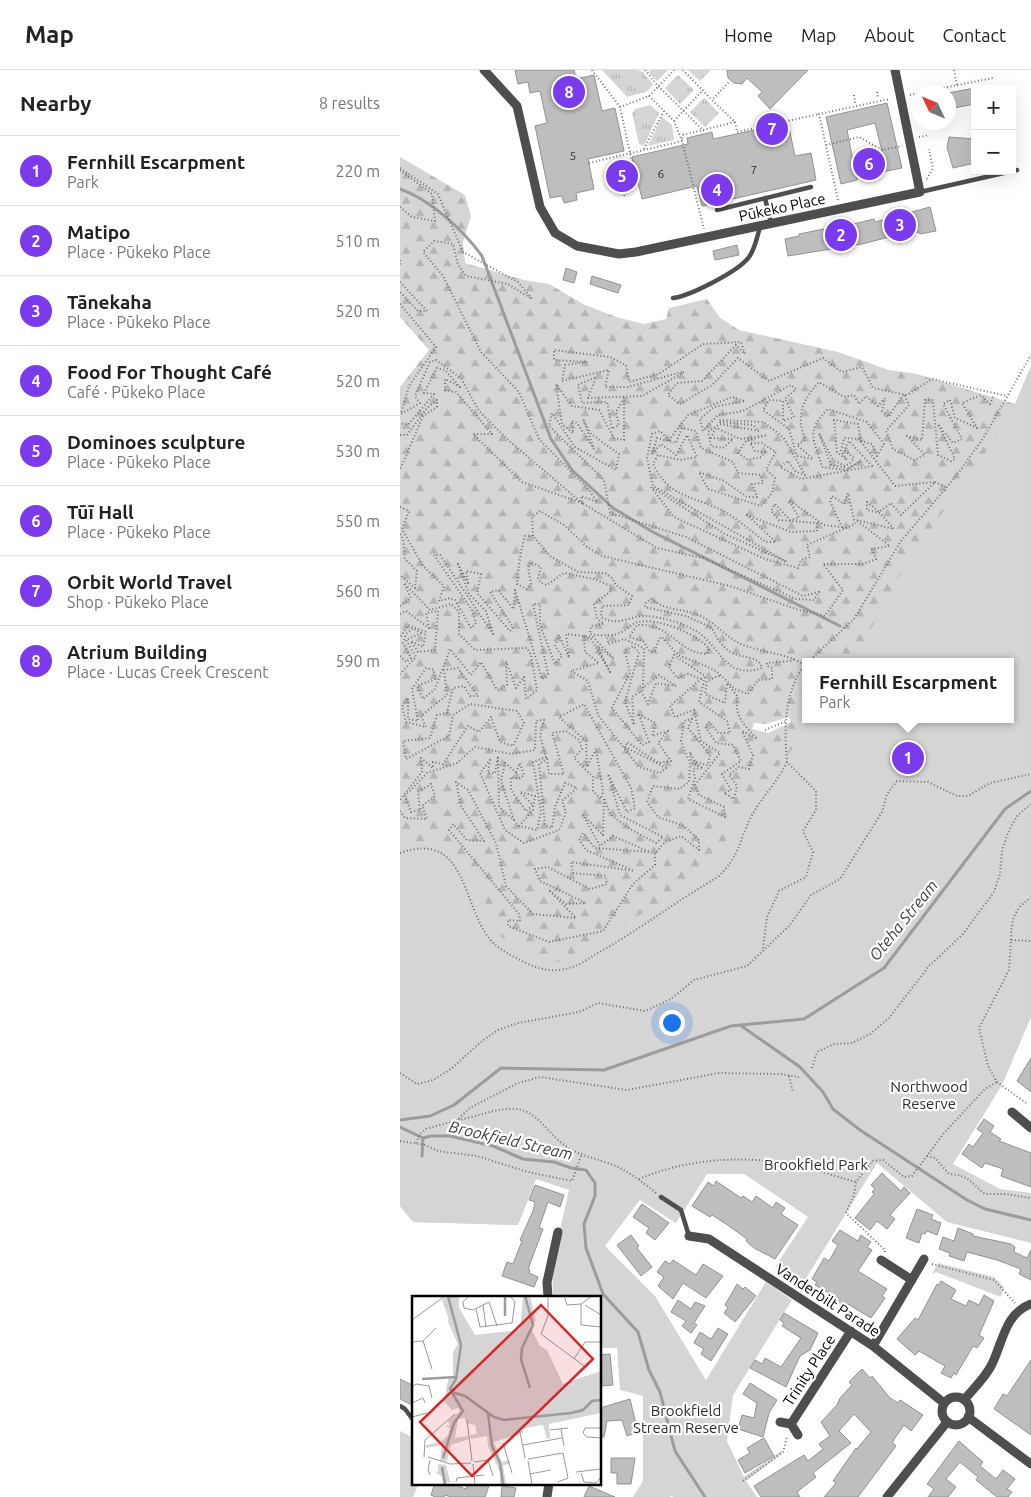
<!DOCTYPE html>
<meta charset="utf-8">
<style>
:root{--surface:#fff;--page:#f2f2f2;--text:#222;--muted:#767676;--line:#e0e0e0;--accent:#7c3aed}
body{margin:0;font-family:Ubuntu,sans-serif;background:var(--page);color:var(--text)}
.controls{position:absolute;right:15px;top:15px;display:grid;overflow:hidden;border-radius:0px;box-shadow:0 5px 20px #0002}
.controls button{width:45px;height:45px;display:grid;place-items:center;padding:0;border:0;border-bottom:1px solid var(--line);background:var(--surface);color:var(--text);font:25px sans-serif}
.compass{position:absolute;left:511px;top:15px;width:45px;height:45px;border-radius:50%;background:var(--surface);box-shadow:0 5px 20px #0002;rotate:314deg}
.you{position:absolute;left:271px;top:952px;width:18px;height:18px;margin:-12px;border:4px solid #fff;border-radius:50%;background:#1a73e8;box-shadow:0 0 0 8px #1a73e833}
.badge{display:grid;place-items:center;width:32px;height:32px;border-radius:50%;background:var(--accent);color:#fff;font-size:16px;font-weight:700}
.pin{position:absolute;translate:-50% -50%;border:2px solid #fff;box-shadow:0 1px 5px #0006}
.popup{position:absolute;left:402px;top:588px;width:212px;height:65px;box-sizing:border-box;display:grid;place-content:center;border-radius:0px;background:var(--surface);filter:drop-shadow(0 1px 4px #0005);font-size:16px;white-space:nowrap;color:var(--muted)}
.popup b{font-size:19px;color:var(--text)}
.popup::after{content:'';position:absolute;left:50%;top:100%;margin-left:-10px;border:10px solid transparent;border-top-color:var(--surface)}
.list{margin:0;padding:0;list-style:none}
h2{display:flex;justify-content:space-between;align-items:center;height:65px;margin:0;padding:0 20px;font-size:21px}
h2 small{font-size:16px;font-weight:400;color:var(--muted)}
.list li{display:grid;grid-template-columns:32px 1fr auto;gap:15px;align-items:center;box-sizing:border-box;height:70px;padding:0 20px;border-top:1px solid var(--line)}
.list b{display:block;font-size:19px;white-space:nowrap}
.list p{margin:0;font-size:16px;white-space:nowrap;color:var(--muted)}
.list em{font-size:16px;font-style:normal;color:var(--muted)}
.map{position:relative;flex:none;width:631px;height:1427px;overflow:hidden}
header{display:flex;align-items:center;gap:30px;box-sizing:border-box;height:70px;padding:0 25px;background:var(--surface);border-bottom:1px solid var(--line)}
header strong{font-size:24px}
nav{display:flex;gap:28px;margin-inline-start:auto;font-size:18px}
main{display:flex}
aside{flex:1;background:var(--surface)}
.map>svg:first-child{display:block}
.grass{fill:url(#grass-tufts)}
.forest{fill:url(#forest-firs);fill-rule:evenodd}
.green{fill:#d5d5d5}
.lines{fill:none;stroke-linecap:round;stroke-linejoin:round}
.stream{stroke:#9c9c9c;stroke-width:3}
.building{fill:#bebebe;stroke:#929292;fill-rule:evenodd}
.path{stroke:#707070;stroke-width:2;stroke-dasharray:1 2.5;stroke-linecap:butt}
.service{stroke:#4e4e4e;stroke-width:4.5}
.minor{stroke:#4e4e4e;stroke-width:9}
.labels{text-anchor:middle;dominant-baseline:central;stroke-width:4.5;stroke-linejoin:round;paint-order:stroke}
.number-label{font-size:12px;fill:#303030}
.street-label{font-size:15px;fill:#000;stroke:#fff}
.park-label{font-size:15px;fill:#2c2c2c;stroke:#fff}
.water-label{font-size:16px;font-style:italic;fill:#3d3d3d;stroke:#fff}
.inset-river{fill:none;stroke:#9c9c9c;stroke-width:2.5}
.inset-road{fill:none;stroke:#999;stroke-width:1}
.view{fill:#d62828;fill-opacity:0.15;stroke:#d62828;stroke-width:2.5}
.inset-edge{fill:none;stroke:#000;stroke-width:2.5}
</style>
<header>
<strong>Map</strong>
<nav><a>Home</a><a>Map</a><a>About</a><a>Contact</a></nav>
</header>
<main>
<aside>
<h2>Nearby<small>8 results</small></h2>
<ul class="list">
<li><span class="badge">1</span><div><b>Fernhill Escarpment</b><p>Park</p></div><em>220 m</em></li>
<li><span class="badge">2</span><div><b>Matipo</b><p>Place · Pūkeko Place</p></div><em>510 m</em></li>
<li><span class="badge">3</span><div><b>Tānekaha</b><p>Place · Pūkeko Place</p></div><em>520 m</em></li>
<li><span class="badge">4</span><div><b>Food For Thought Café</b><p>Café · Pūkeko Place</p></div><em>520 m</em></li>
<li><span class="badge">5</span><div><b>Dominoes sculpture</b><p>Place · Pūkeko Place</p></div><em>530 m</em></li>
<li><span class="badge">6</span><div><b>Tūī Hall</b><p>Place · Pūkeko Place</p></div><em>550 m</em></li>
<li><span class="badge">7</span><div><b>Orbit World Travel</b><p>Shop · Pūkeko Place</p></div><em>560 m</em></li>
<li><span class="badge">8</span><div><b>Atrium Building</b><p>Place · Lucas Creek Crescent</p></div><em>590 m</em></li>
</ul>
</aside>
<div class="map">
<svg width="631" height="1427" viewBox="0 0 631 1427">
<defs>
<pattern id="grass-tufts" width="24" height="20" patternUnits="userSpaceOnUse" patternTransform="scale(1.25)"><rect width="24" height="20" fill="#d5d5d5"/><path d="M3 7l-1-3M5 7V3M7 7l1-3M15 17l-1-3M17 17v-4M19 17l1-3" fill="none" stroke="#b5b5b5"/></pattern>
<pattern id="forest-firs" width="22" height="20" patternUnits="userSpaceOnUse" patternTransform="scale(1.25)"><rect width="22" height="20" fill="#d5d5d5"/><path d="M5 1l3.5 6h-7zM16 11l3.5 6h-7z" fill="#b5b5b5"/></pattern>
</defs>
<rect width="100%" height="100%" fill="#fff"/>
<path class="grass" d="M202 0H237L243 2 253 15 246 22 227 27Z
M252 0H268L257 11 248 2Z
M288 0H311L300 11Z
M278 5 294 20 280 34 265 18Z
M304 28 319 43 305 57 290 42Z
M250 35 259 43 244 76 239 74 232 43 235 39Z
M262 47 272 55 274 70 248 76Z"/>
<path class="forest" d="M0 87 65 125 71 146 63 172 65 193 124 210 149 214 183 234 216 247 244 254 266 249 269 238 307 229 320 248 339 260 438 282 489 300 517 304 615 334 631 296V776L393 1027 308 1022 136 1109 118 1155 13 1152 0 1136V317L29 280 0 247ZM406 592H610V649H406ZM389 647 391 652 368 663 352 659 354 653 366 654Z"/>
<path class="green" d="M631 296V947L602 1015 553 1094 600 1119 631 1123V1173L547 1152 477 1093 402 1215 375 1197 408 1147 344 1104H307L276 1153 240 1130 205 1176 255 1226 306 1310 366 1212 392 1230 333 1325 327 1371 344 1407 381 1381 383 1383 346 1411 357 1427H273L271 1425 270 1427H233L243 1411V1326L220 1320 217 1278H200V1227H153L152 1195 169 1120 136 1109 118 1155 13 1152 0 1136V774L36 770 53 782 81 821 98 865 140 889 163 892 315 798 335 751 416 649H610V592H453L507 492 593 372 615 334Z
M538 1193 594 1207 604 1217 601 1227 536 1202 532 1204Z
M0 1361 14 1368V1413H19L13 1427H0Z"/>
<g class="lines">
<path class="stream" d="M0 119C31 130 63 160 82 186L151 369 172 400 213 438 251 461 440 556
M340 955 400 997 423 1022 433 1039 460 1060 567 1130 585 1139 631 1150
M0 1050 30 1046 54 1035 101 998 204 1000 331 956 404 949 484 898 605 739 631 721
M0 1057 23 1068 31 1066H50L93 1076 123 1089 154 1092 171 1098 186 1100 195 1113V1126L184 1154 186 1178 203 1224 238 1262 249 1300 260 1322 275 1381 305 1427
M22 1086 23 1068"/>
</g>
<path class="building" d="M115 0H174L176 9 194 5 202 41 215 38 224 81 188 89 194 119 176 123 177 130 164 133 162 126 150 128 135 56 147 53 140 21 130 23 128 12 118 14Z
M327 0H408L370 39 358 26 362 22 347 8 342 14 334 13 328 8Z
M575 18V34L548 39V23Z
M487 33 502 98 457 107V110L441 114 426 47ZM475 53 483 85 453 91 447 60Z
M388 53 395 86 411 83 416 110 302 136 297 116 242 129 232 87 288 74 287 68 312 62 313 69Z
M549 67 575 69V93L553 98 547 77Z
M530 137 536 161 520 164 519 162 513 163V161L462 174 388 186 385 169 399 166V164L424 159V161L474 149 475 152Z
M337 175 339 185 315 190 313 181Z
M166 198 177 202 174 213 163 210Z
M192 206 221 215 218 223 190 214Z
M631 988V1022L617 1011Z
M584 1049 594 1056 590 1062 601 1069 599 1071 631 1083V1117L601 1106 603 1099 585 1093 582 1098 562 1084 569 1074 573 1077 583 1063 577 1059Z
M482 1103 501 1121 504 1117 510 1123 490 1145 495 1149 487 1159 477 1151 470 1160 455 1148 474 1124 472 1122 475 1119 471 1115Z
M316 1111 341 1128 343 1126 352 1132 356 1126 373 1138 376 1132 385 1138 381 1144 398 1155 375 1189 354 1178 346 1171 347 1169 326 1154 312 1145 310 1147 292 1136 308 1112 314 1116Z
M135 1115 164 1125 160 1137 148 1132 139 1158 143 1159 128 1199 130 1200 129 1203 138 1207 134 1217 102 1206 107 1192 113 1194 122 1171 120 1170 133 1141 135 1132 129 1130Z
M242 1134 269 1153 255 1170 246 1163 249 1158 233 1147Z
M517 1139 533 1145 531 1149 541 1153 537 1165 527 1161 525 1164 522 1163 519 1173 506 1168Z
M558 1158 573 1164V1166L611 1174 615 1177 614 1182 627 1188 631 1180V1210L619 1204 621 1199 597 1190 567 1182 564 1191 549 1186 550 1183 539 1179 543 1167 554 1171Z
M440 1160 458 1171 461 1165 471 1172 467 1177 472 1180 458 1201 487 1219 482 1226 485 1228 471 1248 448 1234 446 1238 434 1230 436 1227 415 1215 417 1212 412 1209 424 1188 429 1191 438 1175 432 1171Z
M231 1165 239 1176 237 1178 252 1197 241 1206 217 1175Z
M273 1190 296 1205 303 1194 323 1206 306 1228 283 1213 273 1229 258 1216 264 1207 257 1202 265 1191 270 1194Z
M541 1211 556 1220 551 1229 566 1236 569 1230 579 1235 584 1225 594 1231 579 1265 584 1268 577 1278 573 1276 556 1305 554 1303 551 1308 541 1303 545 1296 519 1281 515 1285 497 1269 515 1248 518 1250 537 1214 539 1215Z
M337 1214 343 1219 345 1217 356 1226 335 1252 324 1243 328 1238 325 1235Z
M278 1230 291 1239 295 1232 305 1236 294 1253 297 1255 291 1263 282 1256 286 1251 271 1242Z
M384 1243 418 1263 410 1280 400 1286 386 1317 350 1298 355 1290 362 1294 365 1288 381 1297 401 1268 382 1256 384 1253 380 1250Z
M318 1258 328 1264 311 1291 301 1284 304 1279 294 1273 300 1262 311 1269Z
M210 1284 213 1315 201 1316 200 1285Z
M631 1290V1365L594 1339 603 1324 607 1326Z
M462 1299 470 1308 472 1306 490 1328 498 1333 500 1330 523 1345 511 1361 504 1355 493 1371V1373L496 1376 458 1427H424L436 1413 433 1411 456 1378 457 1379 471 1362 454 1344 439 1361 451 1373 413 1403 416 1407 397 1422 400 1427H361L354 1416 404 1385 408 1391 423 1379 419 1374 430 1366 421 1352 437 1335 440 1328 452 1315 449 1312Z
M0 1309 14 1316V1336L0 1329Z
M350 1313 377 1330 369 1343 363 1367 338 1359 342 1345 354 1348 357 1333 343 1324Z
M230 1329 238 1362 227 1366 222 1350 207 1351 204 1367H200V1338Z
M364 1368 374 1386 345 1403 338 1390 350 1383 347 1378Z
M559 1371 583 1392 580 1396 596 1409 603 1400 615 1409 607 1419 612 1422 608 1427H597L576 1410 578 1407 560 1392 546 1409 556 1417 548 1427H528L534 1419 527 1414Z
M211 1388H235L231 1414H217V1403H211Z
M35 1413H50L66 1419 68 1413H90L85 1427H51L45 1425 44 1427H35L31 1425Z
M102 1416 116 1418 114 1427H101Z
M189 1416 215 1427H184Z"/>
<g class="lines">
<path class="path" d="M192 0 220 37
M245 0 258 16 304 61
M283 0 312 30
M554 0 557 15
M477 22 478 28
M523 22 593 8
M454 25 455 33
M510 25 518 23
M249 26 274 51 282 71 304 159
M274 51 303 20
M335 52 337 62 419 44
M519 67 529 65
M426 75 459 67 482 80 502 76
M244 79 264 41
M189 93 282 71 283 65 335 52 312 30 330 11
M0 98 38 124 63 182 118 212 132 229 108 214 66 206 58 195 53 174 34 171 23 182 43 206 81 282 119 322 139 369 190 421 197 432 181 426 182 433 257 478 303 488 396 529 414 530 419 522 403 526 286 467 210 443 204 410 149 356 152 343 175 377 216 400 219 384 191 364 183 349 194 379 177 353 172 351 173 363 162 354 156 314 172 336 199 340 214 368 224 370V328L216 342 219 355 212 359 207 332 182 333 178 315 196 307 188 328 242 326 286 301
M0 100 32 124 35 151 12 147 0 137
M527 109 533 98 529 79
M224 126 236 110 220 37 249 26 274 0
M438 130 419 44 490 29
M0 190V197
M0 212 27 241H18L0 222
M0 234 36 277 9 316 1 344 20 333 15 326 30 292 36 290 61 308 79 341 107 369 182 433 122 412 73 364H92L56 322 45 320V309L60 317 45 300 37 298 24 323 34 324 8 355 0 353
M282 302 228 317H205L209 300 162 311 165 295 187 292 154 290V280L210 287 226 295 229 312 259 304 303 274 341 272 345 284 336 275 302 311 277 313 268 325 280 334 312 315 338 288 369 311 423 288 442 302 462 297 473 318 507 325 532 309 607 326
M0 365H7L27 338 37 330V337L23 346 0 400
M535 412 546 417
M253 418 325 464 387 492 253 416 247 388 252 364 260 361 269 370 288 345 332 327 345 331 314 337 300 349 303 361 318 345 343 341 391 315 396 319 385 329 394 347 383 351V331L369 330 363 340 389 359 397 386 413 389 397 375 405 370C396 345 402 331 419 312L444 327 454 325 459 334 466 326 478 336 485 328 482 341 488 347 504 324 509 335 486 361 493 379 514 390 525 385 507 366 522 370 525 330H533L538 385 551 391 555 389 538 354 553 373 562 369 543 334 550 330 555 348 577 358 562 333 581 325 590 334 594 325
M0 437 9 441 2 459 23 496 44 516 39 531 50 528 55 530 71 558 76 553 72 540 34 485H40L93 564 86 541 69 524 58 494 68 513 66 501 81 504 77 523 110 561 113 557 90 522 98 520 114 539 115 520 142 609 148 604 133 534H140V555L155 594 162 586 155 576 159 565 169 588 166 564 193 567 214 589 197 576 210 602 191 569 184 567 185 582 199 593 171 601 188 611 198 645 239 697 260 703 266 698 225 677 227 672 259 693 271 691 258 673 268 661 252 666 256 653 239 645 249 672 242 675 212 638 230 603 225 581 233 576 239 582 225 632 234 655 232 627 241 621 248 634 256 613 276 616 259 605 243 618 244 578 224 569 208 574 207 565
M0 464 3 469 5 489 17 501 15 518 0 505
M133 466 132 447 140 441 164 455 187 477 202 486 330 516 399 540 425 546 443 520 423 494H463L476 489 472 479 490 476 456 450 494 459 480 443 467 440V432L479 442 491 433 501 445 535 412 495 416 459 369 444 368 441 381 447 390 437 382 434 350 458 354 461 371 472 374 477 386 484 374 467 352 428 339C405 362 414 369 422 397L447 400 461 391 448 398 431 395 419 363 433 390 445 396 450 393 454 388 444 380 449 371 472 396 401 409 380 397 388 391 396 402 405 405 383 367 363 352 319 350 320 352 353 355 359 361 320 354 308 362 311 376 323 378 333 369 311 368 316 358 340 369 367 365 346 371 338 383 348 390 361 387 365 382 355 381 350 373H362L376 382 366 399 375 408 372 423 361 436 308 419 299 402 324 411 347 427H357L352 414 363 413 361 405 338 403 333 392 301 378 296 361 282 358 276 373 257 368 252 384 261 374 276 385 287 365 297 387 280 390 258 385 253 394C269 429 296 426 325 442 340 451 353 463 366 472H376L347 445 391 462 417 461V453L379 450 371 441 375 434 390 450 399 448 389 430 424 455 442 457 430 431 432 426 444 434 448 423 455 454 407 475 410 487 401 490 398 498 365 489 274 447 251 417
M0 536 11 528 4 513 30 540 51 534 59 542V564L75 580 127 578 131 585 137 620 126 629 124 607 116 618 106 591 107 615 97 620 81 592 71 605 50 579 35 619 23 629 17 616 35 609 34 600 26 598 12 619 18 651 8 649V628L2 637 6 652 26 657 21 646 47 625 44 600 58 598 78 626H70L64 616 53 618 47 643 37 645 30 668 3 671 6 689 49 666 53 645 70 634 117 641 124 653 113 676 100 672 91 647 79 662 68 656 43 694 33 692V698L21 688 22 702 0 730
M0 544 6 541 29 558 26 543 38 541 35 580 18 582 11 571 23 577 26 562 8 555 0 568
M0 586 6 592 11 588 3 573 6 564 13 558 21 563 6 570 16 587 0 604
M394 589 391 591 367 593V596L372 598V609L358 610 348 624 335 619 316 601 306 596 278 585 262 567 259 569 255 581 250 582 243 571 229 567 237 555C272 553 277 583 307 584L309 579C298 564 256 547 238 552 233 553 229 557 225 560 215 567 202 566 190 564L191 556 204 554 197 548 194 534 211 521V516L194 509 164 503 147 515 141 513 138 508 141 497 131 492 128 498 131 514 127 519 117 514C118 501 121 477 125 466H133L150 486 178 502 205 503 212 508 216 515 232 526 229 535 202 536 201 547C218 557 229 546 245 546 259 546 282 553 294 560 321 574 323 611 362 598 358 584 339 589 329 581 321 575 316 567 312 558L286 546 245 537 246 532 251 529C268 542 283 538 301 546 315 553 325 566 339 573 360 583 384 582 405 595
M408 592 454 549 501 471 557 405 584 367 631 285
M365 660 386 651
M0 741 5 748 27 749 22 736 35 726 31 714 18 722 20 740 11 742 5 726 27 703 57 693 75 677 111 684 135 680 136 651 144 650 140 666 146 687 133 692 141 742 137 760 119 756 133 740 135 726 120 722 133 735 126 741 111 720V707L119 709 124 705 120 693 116 702 105 693 101 711 114 750 99 737 98 686 95 703H88L90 690 80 703 105 760 124 773 159 760 166 742 162 731 177 718 165 713 155 737 152 758 145 755 139 694 147 689 149 704H164L152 663 166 661 179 670 182 679 174 688 193 707V721L201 729 203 722 196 679 187 697 186 671 159 647 184 634 231 718 235 738 227 742 208 704 220 745 263 767 256 773 228 758 210 744 204 728 203 765 183 745 200 776 213 766 250 782 195 778 183 763 179 769 186 780 234 801 171 792 173 803 206 806 207 814 190 819 148 797 135 799 140 811 186 833 166 834 150 821 176 848 133 844 106 816 96 773 68 720 56 712 61 736 84 771 67 770 53 754 49 760 119 844 120 851 108 850V856L149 872 203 861 233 814 255 795V783L265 772 281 766 299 780V770L284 756 258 747 247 732 253 716 279 719 289 712 290 694 281 671 284 651 292 649 288 658 310 685 308 695 295 692 290 682 291 692 303 698 293 699 295 708 288 729 325 747 324 737 299 725 295 715 320 683 301 671 294 640 275 647 270 636 301 609 288 604 277 608 269 597 274 585 305 606 299 632 327 651 330 663H318L310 652 305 656 316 673 333 675 341 691 322 704 331 720 324 723 334 729 337 716 329 705 339 697 349 699 353 685 342 661 357 669C345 655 333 646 338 627L327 613 325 633 305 624 307 611 321 605
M0 783C65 760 62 831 88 867 97 879 109 884 122 891 137 899 152 903 169 898 178 896 188 889 196 884 238 861 276 831 318 807 340 785 338 774 350 749 360 729 377 713 387 692
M611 870C611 851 614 838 631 828
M363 878 367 847 379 821 406 807 413 782 403 761 416 740V721L387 692C384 659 384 622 405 594
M412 998 417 982 434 974 452 973 470 964 489 948 529 896 563 864 594 822 600 804 602 781 609 760 618 745 631 734
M0 1003 17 1014 33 1010 51 999 82 971 98 960 118 953 179 942 198 933 245 941 271 929 294 910 347 896 389 856 411 825 440 809 482 742 487 724 497 711 528 712 557 726H568L590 713 631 704
M389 1006 393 1023
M626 1033 597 1012 588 996 579 958 609 900 611 870 631 871
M58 1050C77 1047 103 1035 122 1040 139 1045 149 1064 163 1074 177 1085 191 1087 208 1093 226 1099 241 1111 256 1123
M0 1071 25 1075 38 1081 77 1086 128 1102 172 1111 181 1086
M16 1073 20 1064 26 1059 58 1050 68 1039 118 1013 140 1007 227 1020 319 1003 380 1004 399 1007
M527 1086 535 1088 549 1104C571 1106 569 1112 585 1124H605L631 1128
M239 1109C291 1087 352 1084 408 1098 424 1102 440 1108 456 1112
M485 1182V1180L446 1143 454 1125 456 1112 472 1091 483 1090 504 1107 512 1106 544 1063 585 1019 597 1012
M532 1194 594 1210 615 1233
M343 1411 383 1382 387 1367"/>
<path class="service" d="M520 122 617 100
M365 128 371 153
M317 140 411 117
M273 228C290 226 339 201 349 187 355 179 357 167 360 157
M261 1127 281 1140 289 1166
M0 1336 5 1339 14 1351"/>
<path class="minor" d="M84 0 117 36 140 137 155 163 177 176 219 184 236 182 520 122 495 0
M612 1042 631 1058
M289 1166 309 1169 473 1276 544 1333
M481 1190 512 1210
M148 1227 147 1212 158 1162
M473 1276 524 1189
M542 1341a14 14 0 1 1 28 0a14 14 0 1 1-28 0Z
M564 1330C573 1319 584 1309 591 1296 603 1273 604 1244 631 1234
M568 1347 631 1394
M380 1352 391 1354 398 1365
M391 1354 451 1261
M147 1427 149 1413
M487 1427 547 1352"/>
</g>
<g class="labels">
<g class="number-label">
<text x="173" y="85">5</text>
<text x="354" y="99">7</text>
<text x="261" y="103">6</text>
</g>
<g class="street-label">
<text transform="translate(382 137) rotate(-12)">Pūkeko Place</text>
<text transform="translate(428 1230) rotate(33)">Vanderbilt Parade</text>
<text transform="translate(409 1300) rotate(-57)">Trinity Place</text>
</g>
<g class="park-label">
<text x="529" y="1016">Northwood<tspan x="529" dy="17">Reserve</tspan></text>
<text x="416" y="1094">Brookfield Park</text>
<text x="286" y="1340">Brookfield<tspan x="286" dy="17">Stream Reserve</tspan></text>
</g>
<g class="water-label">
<text transform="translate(503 850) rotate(-51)">Oteha Stream</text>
<text transform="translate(111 1070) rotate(13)">Brookfield Stream</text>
</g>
</g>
<g transform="translate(12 1226)">
<rect width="189" height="189" fill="#fff"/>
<path d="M47 0V12L63 39 108 34 111 0H118L124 25 118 30 128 50 135 54 151 88 189 75V106L53 108 40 114 32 105 37 81 41 80V56L46 48 36 26 40 3Z" fill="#d5d5d5"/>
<path d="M36 0H47V12L62 39 57 63 67 75 64 88 67 96 87 101 112 97 151 89 189 75V117L137 128 138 142 135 143 131 129 108 133V138L82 146 90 166 97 164 98 168 91 169 94 188H88V176L82 177 88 176 76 150 75 140 59 143 58 139 65 138 63 129 54 127 53 122 46 123 43 142 56 140 57 143 39 149 38 154 43 155H37L35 166 28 165 30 149 14 152V149L29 146 36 139 38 132 33 130 38 129 36 125 48 115 46 112 40 114 32 105 37 81 41 80V56L46 49 30 4ZM26 168 34 169 38 185 44 184 31 188 30 181 22 175 26 176Z" fill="#d5d5d5"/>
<path class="inset-river" d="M36 0 49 49 44 83 38 93 43 97 53 100 82 121 92 124 159 117 171 114 180 105 189 104M93 0V20M113 0 121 29 110 52 109 63 118 92M10 83 44 81M76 117 80 150 88 167 91 188M31 162 42 127 51 115 39 95M30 171 33 188"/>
<path class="inset-road" d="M57 0 51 6 52 12 61 14 77 6 85 30M136 0V20L129 38 172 70M152 0 155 9 169 8M180 0 169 8V29L189 31M71 9 74 31M173 9 189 19M64 13 68 31 100 27 103 6 98 0M0 24 33 0M11 45 20 73M0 46 11 45 24 32M162 63 173 46H189M0 91 4 88 17 90 20 102M0 107 11 102 13 107M0 121 15 117M55 124 60 165M188 132H173L171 137 175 141 189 142M149 133 152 150M138 134 156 132M111 136H108L113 162M91 147 100 177M111 149 150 142M12 161 13 144 43 118M16 161 38 168 59 167M116 163 151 157 156 182 146 186M116 165 120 188M62 166 76 164 81 180M61 168 63 188M164 176 188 173M169 177 172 186 184 187 189 181M118 178 139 174M18 179 16 174 18 164M44 186 45 182 72 179"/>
<path class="view" d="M129 9 181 63 60 180 8 126Z"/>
<rect width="189" height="189" class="inset-edge"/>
</g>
</svg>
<div class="controls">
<button>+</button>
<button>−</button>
</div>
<svg class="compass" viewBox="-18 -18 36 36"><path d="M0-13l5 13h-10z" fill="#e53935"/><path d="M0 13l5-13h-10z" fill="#767676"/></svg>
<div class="you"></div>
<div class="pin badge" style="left:508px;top:688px">1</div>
<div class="popup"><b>Fernhill Escarpment</b>Park</div>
<div class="pin badge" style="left:441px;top:165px">2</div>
<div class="pin badge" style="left:500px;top:155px">3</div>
<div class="pin badge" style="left:317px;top:120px">4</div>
<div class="pin badge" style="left:222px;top:106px">5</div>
<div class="pin badge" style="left:469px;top:94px">6</div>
<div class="pin badge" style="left:372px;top:59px">7</div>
<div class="pin badge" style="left:169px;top:22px">8</div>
</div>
</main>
